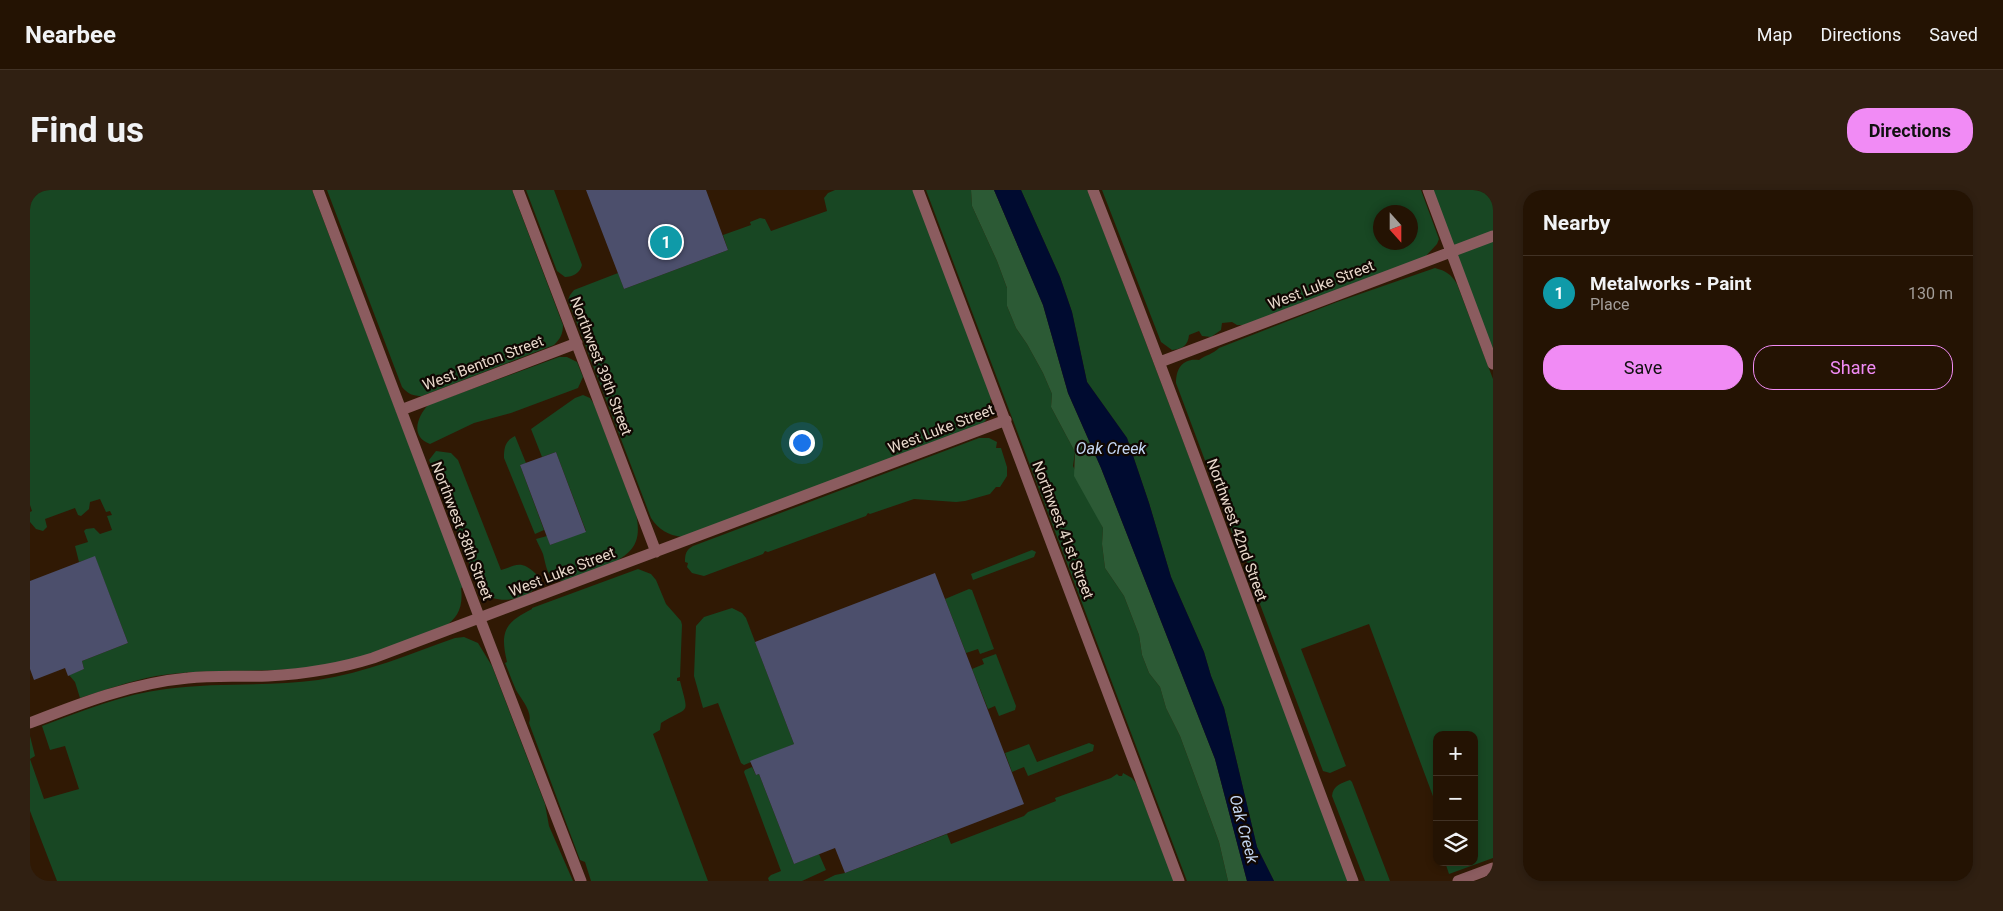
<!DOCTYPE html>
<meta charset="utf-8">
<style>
:root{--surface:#241303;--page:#302012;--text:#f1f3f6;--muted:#a39e9a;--line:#413225;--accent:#f18bf5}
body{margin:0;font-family:Roboto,sans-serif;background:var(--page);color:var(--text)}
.controls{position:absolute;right:15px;bottom:15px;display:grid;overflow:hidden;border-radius:10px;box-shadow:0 2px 8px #0003}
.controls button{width:45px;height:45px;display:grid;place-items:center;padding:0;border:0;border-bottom:1px solid var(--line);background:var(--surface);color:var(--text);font:25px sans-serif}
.compass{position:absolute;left:1343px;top:15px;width:45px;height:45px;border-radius:50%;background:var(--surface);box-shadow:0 2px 8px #0003;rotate:159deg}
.you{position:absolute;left:771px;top:252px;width:18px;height:18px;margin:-12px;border:4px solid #fff;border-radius:50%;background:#1a73e8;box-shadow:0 0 0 8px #1a73e833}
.badge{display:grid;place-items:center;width:32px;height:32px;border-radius:50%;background:var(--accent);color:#fff;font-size:16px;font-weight:700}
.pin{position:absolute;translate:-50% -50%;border:2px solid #fff;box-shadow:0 1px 5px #0006}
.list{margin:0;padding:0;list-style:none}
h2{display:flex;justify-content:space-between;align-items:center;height:65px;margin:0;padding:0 20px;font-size:21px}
h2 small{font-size:16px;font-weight:400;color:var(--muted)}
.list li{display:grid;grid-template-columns:32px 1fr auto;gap:15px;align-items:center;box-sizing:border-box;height:75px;padding:0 20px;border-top:1px solid var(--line)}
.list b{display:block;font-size:19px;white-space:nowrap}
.list p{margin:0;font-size:16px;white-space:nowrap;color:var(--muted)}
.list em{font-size:16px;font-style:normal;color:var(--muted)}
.actions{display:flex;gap:10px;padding:15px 20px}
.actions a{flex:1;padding:11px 0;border:1px solid var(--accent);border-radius:20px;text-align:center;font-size:18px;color:var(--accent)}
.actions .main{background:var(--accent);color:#111}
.icon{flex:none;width:28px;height:28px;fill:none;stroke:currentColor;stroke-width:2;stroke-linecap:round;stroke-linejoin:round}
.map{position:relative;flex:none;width:1463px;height:691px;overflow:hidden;border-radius:20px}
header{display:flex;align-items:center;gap:30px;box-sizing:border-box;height:70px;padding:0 25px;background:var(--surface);border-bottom:1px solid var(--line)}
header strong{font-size:24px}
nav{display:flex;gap:28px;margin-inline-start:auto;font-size:18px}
.intro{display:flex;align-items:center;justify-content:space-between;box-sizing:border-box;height:120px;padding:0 30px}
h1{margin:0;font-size:35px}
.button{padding:12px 22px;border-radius:20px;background:var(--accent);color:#111;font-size:18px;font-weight:700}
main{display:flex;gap:30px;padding:0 30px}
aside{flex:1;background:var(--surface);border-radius:20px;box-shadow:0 2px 8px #0003}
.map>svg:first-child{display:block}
.green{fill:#184723;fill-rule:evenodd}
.forest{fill:#2c5a35}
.water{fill:#000b30}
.building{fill:#4c4f6c}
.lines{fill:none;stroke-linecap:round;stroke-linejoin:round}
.minor{stroke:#8b5c5f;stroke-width:11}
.labels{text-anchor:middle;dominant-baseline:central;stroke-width:4.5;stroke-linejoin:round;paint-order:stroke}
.street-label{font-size:15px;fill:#e9d9cc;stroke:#100702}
.water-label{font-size:16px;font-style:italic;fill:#c4d6f2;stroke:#100702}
</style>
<header>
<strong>Nearbee</strong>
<nav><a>Map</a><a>Directions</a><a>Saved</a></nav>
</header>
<div class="intro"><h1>Find us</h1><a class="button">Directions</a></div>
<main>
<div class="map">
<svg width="1463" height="691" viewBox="0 0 1463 691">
<rect width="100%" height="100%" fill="#301904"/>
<path class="green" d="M0 0H282L433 397 431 398C436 435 407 441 379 451 346 463 312 475 277 478 227 483 176 478 126 486 100 491 75 500 50 508L45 492 39 485 54 479 52 471 98 453 65 367 49 372 45 356 58 352 54 341 56 339 64 338 70 344 82 340 77 326 82 325 80 321 76 322 70 309 60 312 59 319 51 326 48 325 45 318 15 329 17 337 13 341 6 339 0 332V322L2 321 0 315Z
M297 0H482L533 135C533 144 530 149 524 155L392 206C383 206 378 204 372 197Z
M496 0H524L552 75C550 83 543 87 535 87L527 81Z
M805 0H883L962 209 960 210C963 220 960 227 952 234L652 347C638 345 629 340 621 328L538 110 540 105 544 100 588 83 594 99 698 60 693 45 721 35 720 32 730 28 735 29 741 41 797 21 794 8 798 3Z
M896 0H941L942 16 967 71 977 98V116L986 138 997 154 1013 183 1022 204 1021 217 1045 262 1043 276 1073 338 1072 354 1075 378 1094 406 1109 445 1112 465 1119 483 1130 497 1136 518 1150 546 1189 652 1198 691H1157Z
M991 0H1058L1320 691H1244L1227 657 1194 518 1181 486 1174 462 1141 387 1119 313 1097 248 1057 192 1042 122 1030 87Z
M1072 0H1391L1409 49 1407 54 1394 68 1214 135H1207L1202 132 1192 133 1191 140 1181 147 1172 146 1169 141 1159 145C1158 156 1152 159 1142 160L1131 152ZM1350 22H1380V52H1350Z
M1398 0H1463V174Z
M1405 78C1416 81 1421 84 1427 94L1463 189V668L1419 684 1415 672H1444V545H1407V617L1339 434 1271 459 1316 576 1300 583 1293 581 1225 401V397L1216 370 1210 364 1146 193C1146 178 1153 168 1169 170 1176 165 1183 164 1189 158L1307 112Z
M529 167H537L547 172 553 187 548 198 481 223 444 233 400 254C380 247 387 227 398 215Z
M553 205 560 208 564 214 606 324C608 333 609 343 606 351 599 373 555 384 536 391 517 391 517 379 513 364 511 359 508 354 506 349L517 346 520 355 556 341 526 262 512 267 501 239 545 208Z
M485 246 496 273 490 275 514 340 505 344 474 268C474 258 475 251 485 246Z
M949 248H959L967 252 966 258H971L977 277V286L970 297H966L960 304 935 311 926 312 884 309 840 324 838 323 836 326 738 362 735 361 733 364 674 386 662 383 657 377 658 373 655 372C655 364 656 360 663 356Z
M406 261 421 263 428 270 471 380C487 375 491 370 506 384L508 393C503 407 478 413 463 408 453 404 447 390 442 381L399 270Z
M1002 360 1006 362 1004 367 943 390 941 384Z
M608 379 621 384 626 390 636 414 651 431 652 435 650 487 647 488V491H650C659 527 660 515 631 533L630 540 623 544 678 691H561L555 672 550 670 499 533C503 522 491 509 486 500 482 491 479 482 475 473L477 472C470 442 474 433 502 419V418Z
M939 399 942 400 964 459 950 464 948 459 936 463 915 409Z
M702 418 712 423 716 428 764 554 714 575 711 573 688 513 673 518 664 486 666 436 674 427Z
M434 447 448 453 462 476 515 614 519 636 543 691H27L0 621V546L5 566 0 569 14 609 49 599 35 556 20 560 12 536C53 521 93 504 136 499 186 492 237 497 288 490 335 483 380 464 425 448Z
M966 464 986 516 985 520 969 526 965 516 958 519 942 479 954 474 952 469Z
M1059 553 1064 555 1063 561 998 586 994 577 982 582 975 563 999 554 1007 572Z
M722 577 726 585 729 584 764 674 789 664 796 680 772 691H739L738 688 741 685 751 681 714 582 715 580Z
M1093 583 1102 588 1106 593 1144 691H793L805 685 815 683 917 644 921 654 994 626 998 622 1026 611 1025 608 1081 588 1087 584 1089 586H1092Z
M1320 590 1322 592 1360 691H1335L1302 606C1303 595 1312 593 1320 590Z"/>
<path class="forest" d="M941 0H964L1013 115 1038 203 1071 278 1185 569 1217 691H1198L1189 652 1150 546 1136 518 1130 497 1119 483 1112 465 1109 445 1094 406 1075 378 1072 354 1073 338 1044 286 1045 262 1021 217 1022 204 1013 183 997 154 986 138 977 116V98L967 71 942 16Z"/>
<path class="water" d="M964 0H991L1030 87 1042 122 1057 192 1097 248 1119 313 1141 387 1174 462 1181 486 1194 518 1227 657 1244 691H1217L1185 569 1071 278 1038 203 1013 115Z"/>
<path class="building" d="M556 0H676L698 60 594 99Z
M526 262 556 342 520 355 490 275Z
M65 366 98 453 52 471 54 479 38 486 35 478 4 490 0 479V391Z
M905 383 994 614 815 683 805 658 764 674 729 584 726 585 720 571 764 554 725 452Z"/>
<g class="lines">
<path class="minor" d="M288 0 450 429 551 691
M488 0 626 362
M888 0 1149 691
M1063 0C1153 229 1236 461 1323 691
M1398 0 1463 174
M1130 172 1463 46
M371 220 547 153
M0 533C51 513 103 493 158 488 184 485 211 487 238 486 274 484 308 479 343 468L976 230
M1428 691 1463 678"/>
</g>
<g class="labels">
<g class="street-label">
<text transform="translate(1291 95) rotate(-21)">West Luke Street</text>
<text transform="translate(453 173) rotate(-21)">West Benton Street</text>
<text transform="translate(571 176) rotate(69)">Northwest 39th Street</text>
<text transform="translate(911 239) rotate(-21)">West Luke Street</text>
<text transform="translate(1033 340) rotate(69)">Northwest 41st Street</text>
<text transform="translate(1207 340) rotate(70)">Northwest 42nd Street</text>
<text transform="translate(432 341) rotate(69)">Northwest 38th Street</text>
<text transform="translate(532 382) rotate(-21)">West Luke Street</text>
</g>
<g class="water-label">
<text x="1081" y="258">Oak Creek</text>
<text transform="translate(1214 639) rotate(75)">Oak Creek</text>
</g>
</g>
</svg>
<div class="controls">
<button>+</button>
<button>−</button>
<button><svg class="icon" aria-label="layers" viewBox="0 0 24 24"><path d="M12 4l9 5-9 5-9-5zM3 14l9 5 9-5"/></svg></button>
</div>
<svg class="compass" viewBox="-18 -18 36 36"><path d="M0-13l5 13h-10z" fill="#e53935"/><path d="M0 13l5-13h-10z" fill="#a39e9a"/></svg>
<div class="you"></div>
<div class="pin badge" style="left:636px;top:52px;background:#0f9aa8">1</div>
</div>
<aside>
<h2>Nearby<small></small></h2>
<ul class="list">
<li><span class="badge" style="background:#0f9aa8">1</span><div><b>Metalworks - Paint</b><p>Place</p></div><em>130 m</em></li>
</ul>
<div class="actions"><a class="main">Save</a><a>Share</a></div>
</aside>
</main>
